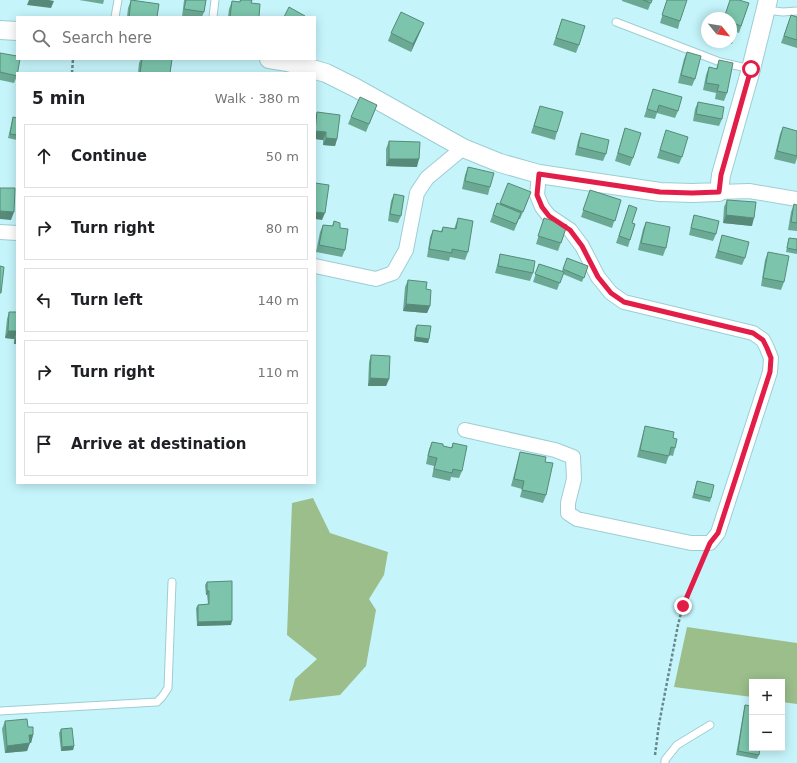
<!DOCTYPE html>
<meta charset="utf-8">
<style>
:root{--surface:#fff;--page:#f6f6f6;--text:#202124;--muted:#757577;--line:#e0e0e0}
body{margin:0;font-family:"DejaVu Sans",sans-serif;background:var(--page);color:var(--text)}
.controls{position:absolute;right:12px;bottom:12px;display:grid;overflow:hidden;border-radius:0px;box-shadow:0 2px 10px #0003}
.controls button{width:36px;height:36px;display:grid;place-items:center;padding:0;border:0;border-bottom:1px solid var(--line);background:var(--surface);color:var(--text);font:20px sans-serif}
.compass{position:absolute;left:701px;top:12px;width:36px;height:36px;border-radius:50%;background:var(--surface);box-shadow:0 2px 10px #0003;rotate:120deg}
.stop{position:absolute;width:12px;height:12px;margin:-9px;border:3px solid #e11d48;border-radius:50%;background:#fff}
.stop.end{background:#e11d48;border-color:#fff;box-shadow:0 1px 4px #0008}
.list{margin:0;padding:0;list-style:none}
h2{display:flex;justify-content:space-between;align-items:center;height:52px;margin:0;padding:0 16px;font-size:17px}
h2 small{font-size:13px;font-weight:400;color:var(--muted)}
.list li{display:grid;grid-template-columns:26px 1fr auto;gap:12px;align-items:center;box-sizing:border-box;height:64px;margin:0 8px 8px;padding:0 8px;border:1px solid var(--line);border-radius:0px}
.list b{display:block;font-size:15px;white-space:nowrap}
.list em{font-size:13px;font-style:normal;color:var(--muted)}
.icon{flex:none;width:22px;height:22px;fill:none;stroke:currentColor;stroke-width:2;stroke-linecap:round;stroke-linejoin:round}
.map{position:relative;flex:none;width:797px;height:763px;overflow:hidden}
.search{position:absolute;background:var(--surface);box-shadow:0 2px 10px #0003;left:16px;top:16px;width:300px;height:44px;display:flex;align-items:center;gap:10px;box-sizing:border-box;padding:0 14px;border-radius:0px;color:var(--muted);font-size:15px}
.panel{position:absolute;background:var(--surface);box-shadow:0 2px 10px #0003;left:16px;top:72px;width:300px;height:412px;border-radius:0px}
.map>svg:first-child{display:block}
.forest{fill:#9bbe8b}
.lines{fill:none;stroke-linecap:round;stroke-linejoin:round}
.service-casing{stroke:#9ecdd2;stroke-width:9}
.minor-casing{stroke:#9ecdd2;stroke-width:16}
.tertiary-casing{stroke:#9ecdd2;stroke-width:20}
.path{stroke:#67888d;stroke-width:2.5;stroke-dasharray:3 2;stroke-linecap:butt}
.service{stroke:#fff;stroke-width:7}
.minor{stroke:#fff;stroke-width:14}
.tertiary{stroke:#fff;stroke-width:18}
.wall{fill:#6ba994}
.shaded-wall{fill:#578a78}
.building{fill:#7cc5ac;stroke:#578a78}
.route{stroke:#e11d48;stroke-width:5}
</style>
<div class="map">
<svg width="797" height="763" viewBox="0 0 797 763">
<rect width="100%" height="100%" fill="#c5f5fb"/>
<path class="forest" d="M313 498 330 533 388 552 384 575 369 599 376 610 366 666 340 695 289 701 295 679 317 659 287 635 292 503Z
M687 627 797 643V704L782 702V682H752V697L674 687Z"/>
<g class="lines">
<defs>
<path id="service" d="M766 10 783 12 797 11
M115 17 118 0
M213 17 215 0
M616 22 720 62 751 69
M0 711 157 702 162 697 168 688 172 582
M665 763V760L677 745 710 725"/>
<path id="minor" d="M719 192 749 191 797 199
M0 232 17 233
M315 266 376 279 393 273 406 250 417 193 427 178 463 148
M465 430 555 450 573 457 574 479 568 503V513L577 519 691 543H710L718 533 770 372 771 358 767 348 763 340 753 333 624 302 611 293 598 277 582 246 570 230 549 216 542 207 537 195 539 174"/>
<path id="tertiary" d="M0 30 17 31
M269 59 288 62 326 73 356 88 463 148 500 163 539 174 660 192 692 193 719 192 721 175 751 69 768 0"/>
</defs>
<use href="#service" class="service-casing"/>
<use href="#minor" class="minor-casing"/>
<use href="#tertiary" class="tertiary-casing"/>
<path class="path" d="M72 73 73 59
M655 755 659 724 678 625 683 605 704 557"/>
<use href="#service" class="service"/>
<use href="#minor" class="minor"/>
<use href="#tertiary" class="tertiary"/>
</g>
<path class="wall" d="M79 0H104L103 4Z
M131 0 157 17H127L128 8Z
M184 0H206L204 12 202 17H182Z
M240 0H252L251 3 259 17H228L229 9 232 1 239 2Z
M622 0H652L648 10 622 1Z
M667 0 680 21 678 29 660 23Z
M749 3 739 33 736 32 732 44 726 42H731V18Z
M791 15 797 17V48L781 43Z
M562 19 579 45 576 53 553 45Z
M421 30 411 52 388 41 391 33Z
M687 52 695 79 692 86 678 83 684 59Z
M0 53 17 76 14 83 0 80Z
M141 59H172L170 73H138L139 63Z
M719 60 727 93 724 101 715 99 716 93 703 90 706 75 709 67 716 69Z
M653 89 678 111 675 118 657 113 655 119 644 117Z
M698 102 722 119 719 126 693 121 695 109Z
M377 105 366 132 348 124 351 117Z
M540 106 557 132 555 140 531 133Z
M317 112 337 139 335 146 323 145V140L315 139V117Z
M13 117 17 118V140L8 138Z
M783 127 797 131V158L795 164 774 159 780 134Z
M625 128 633 158 630 166 615 161Z
M666 130 682 157 679 164 657 158Z
M581 133 606 154 603 161 575 155 578 141Z
M389 141 417 167 386 166V149Z
M468 167 490 187 488 195 462 189 465 175Z
M508 183 528 200 520 219H519L514 231 490 222 497 203 500 204Z
M590 190 621 200 612 228 581 217Z
M394 194 401 216 398 223 388 221 391 201Z
M727 200 752 226 723 223 724 207Z
M794 204 797 205V231L788 230 791 212Z
M629 205 632 223 635 224 628 247 616 243Z
M694 215 716 234 713 241 689 235 692 222Z
M458 218 468 252 465 260 450 257 449 261 427 257 430 237 433 230 441 231 443 227 454 229Z
M544 218 567 225 558 251 536 244Z
M334 221 340 228 345 250 342 257 316 252 320 232 323 225 332 226Z
M646 222 666 248 663 256 638 250 643 229Z
M722 235 745 258 742 265 715 258 720 242Z
M789 238 797 239V254L786 252 788 241Z
M768 252 784 282 781 290 761 286 765 260Z
M500 254 533 273 530 281 495 273 498 262Z
M567 258 588 266 582 282 563 274 557 290 533 282 539 264 562 271Z
M408 280 430 306 427 313 403 311 405 287Z
M9 312H17V344H14V339L5 338 7 319Z
M417 325 429 339 428 343 414 341 415 328Z
M371 355 389 379 386 386H368L369 362Z
M645 426 673 438 675 448 673 456 669 455 666 464 637 457 643 433Z
M432 442 443 446 451 448 453 443 462 471 459 478 451 477 450 481 432 477 434 466 426 464 429 449Z
M520 452 545 462 546 495 543 503 520 497 522 489 511 486 518 459Z
M697 481 711 498 710 502 692 498Z
M207 582 231 625 197 626 196 608 198 605 208 604 207 595H206L205 585Z
M745 705 759 755 757 759 736 755 744 709Z
M5 721 28 727 33 735 31 743H29L27 751 5 753 2 729Z
M61 729 74 746 73 750 61 751 59 733Z"/>
<path class="shaded-wall" d="M29 0H49L54 1 51 8 27 5Z
M424 23 421 30 411 52 413 44Z
M315 131 326 132 323 140 315 139Z
M326 138 337 139 335 146 323 145Z
M389 159H419L417 167 386 166Z
M0 211 14 212 11 220 0 219Z
M315 212 325 213 322 220 315 219Z
M726 215 754 218 752 226 723 223Z
M406 304 430 306 427 313 403 311Z
M8 331H17L14 339 5 338Z
M16 336H17V344H14Z
M415 337 429 339 428 343 414 341Z
M370 378 389 379 386 386H368Z
M207 591H209L207 595H206Z
M232 621 231 625 197 626 198 622Z
M29 735H33L31 743H26Z
M30 743 27 751 5 753 7 746Z
M74 746 73 750 61 751 62 747Z"/>
<path class="building" d="M131 0 159 4 157 17H129Z
M186 0H206L204 12 184 9Z
M241 0H252L251 3 260 4 259 17H230L232 1 240 2Z
M643 0H652L651 3Z
M667 0H687L680 21 662 15Z
M730 0H739L749 3 741 26 731 22V18H724Z
M289 7 305 16V17H284Z
M401 12 424 23 413 44 391 33Z
M791 15 797 17V40L784 36Z
M562 19 585 26 579 45 556 38Z
M731 26 737 28 733 40 731 39Z
M687 52 701 56 695 79 681 75Z
M0 53 17 56V59H20L17 76 0 72Z
M142 59H172L170 73H140Z
M719 60 733 63 727 93 717 91 719 85 706 83 709 67 717 69Z
M653 89 682 97 678 111 659 105 657 112 647 109Z
M360 97 377 105 369 124 351 117Z
M698 102 724 107 722 119 696 114Z
M540 106 563 112 557 132 534 126Z
M317 112 340 115 337 139 326 138V132L315 131Z
M13 117 17 118V135L10 134Z
M783 127 797 131V156L777 151Z
M625 128 641 133 633 158 618 153Z
M666 130 688 137 682 157 660 150Z
M581 133 609 140 606 154 578 147Z
M389 141 420 142 419 159H389Z
M468 167 494 173 490 187 465 181Z
M315 183 329 185 325 213 315 212Z
M508 183 531 192 523 212 500 203Z
M0 188H15L14 212 0 211Z
M590 190 621 200 615 221 583 210Z
M394 194 404 196 401 216 390 214Z
M727 200 756 202 754 218 726 215Z
M497 203 521 213 516 224 493 215Z
M794 204 797 205V223L791 222Z
M629 205 637 208 632 223 635 224 630 240 619 236Z
M694 215 719 221 716 234 691 228Z
M458 218 473 221 468 252 452 249V253L429 249 433 230 442 232 443 227 456 229Z
M544 218 567 225 561 243 538 236Z
M334 221 340 223V228L348 229 345 250 319 245 323 225 333 226Z
M646 222 670 227 666 248 641 243Z
M722 235 749 242 745 258 718 251Z
M789 238 797 239V250L787 248Z
M768 252 789 256 784 282 763 278Z
M500 254 535 261 533 273 498 266Z
M567 258 588 266 584 278 563 269Z
M539 264 564 272 560 283 535 274Z
M0 266 4 267 1 293H0Z
M408 280 427 282 426 289 431 290 430 306 406 304Z
M9 312H17V336H16L17 331H8Z
M417 325 431 326 429 339 415 337Z
M371 355 390 356 389 379 370 378Z
M645 426 674 432 673 438 677 439 675 448 671 447 669 456 640 450Z
M432 442 443 444V446L452 448 453 443 467 446 462 471 453 469 452 473 434 469 437 458 428 456Z
M520 452 546 457 545 462 553 463 546 495 522 490 524 481 514 479Z
M697 481 714 485 711 498 694 494Z
M232 581V621L198 622V605L209 604V591H207V582Z
M745 705 752 706V748H760L759 755 738 751Z
M27 719 28 727H33V735H29L30 743 7 746 5 721Z
M72 728 74 746 62 747 61 729Z"/>
<g class="lines">
<path class="route" d="M683 606 710 543 718 533 770 372 771 358 767 348 763 340 753 333 624 302 611 293 598 277 582 246 570 230 549 216 542 207 537 195 539 174 660 192 692 193 719 192 721 175 751 69"/>
</g>
</svg>
<div class="controls">
<button>+</button>
<button>−</button>
</div>
<svg class="compass" viewBox="-18 -18 36 36"><path d="M0-13l5 13h-10z" fill="#e53935"/><path d="M0 13l5-13h-10z" fill="#757577"/></svg>
<div class="stop" style="left:751px;top:69px"></div>
<div class="stop end" style="left:683px;top:606px"></div>
<div class="search"><svg class="icon" aria-label="search" viewBox="0 0 24 24"><circle cx="10" cy="10" r="6"/><path d="M15 15l6 6"/></svg>Search here</div>
<section class="panel">
<h2>5 min<small>Walk · 380 m</small></h2>
<ul class="list">
<li><svg class="icon" aria-label="ahead" viewBox="0 0 24 24"><path d="M12 20V5M6 11l6-6 6 6"/></svg><div><b>Continue</b></div><em>50 m</em></li>
<li><svg class="icon" aria-label="right" viewBox="0 0 24 24"><path d="M7 20v-9h11M14 6l5 5-5 5"/></svg><div><b>Turn right</b></div><em>80 m</em></li>
<li><svg class="icon" aria-label="left" viewBox="0 0 24 24"><path d="M17 20v-9H6M10 6l-5 5 5 5"/></svg><div><b>Turn left</b></div><em>140 m</em></li>
<li><svg class="icon" aria-label="right" viewBox="0 0 24 24"><path d="M7 20v-9h11M14 6l5 5-5 5"/></svg><div><b>Turn right</b></div><em>110 m</em></li>
<li><svg class="icon" aria-label="arrive" viewBox="0 0 24 24"><path d="M6 21V4h12l-3 4 3 4H6"/></svg><div><b>Arrive at destination</b></div></li>
</ul>
</section>
</div>
